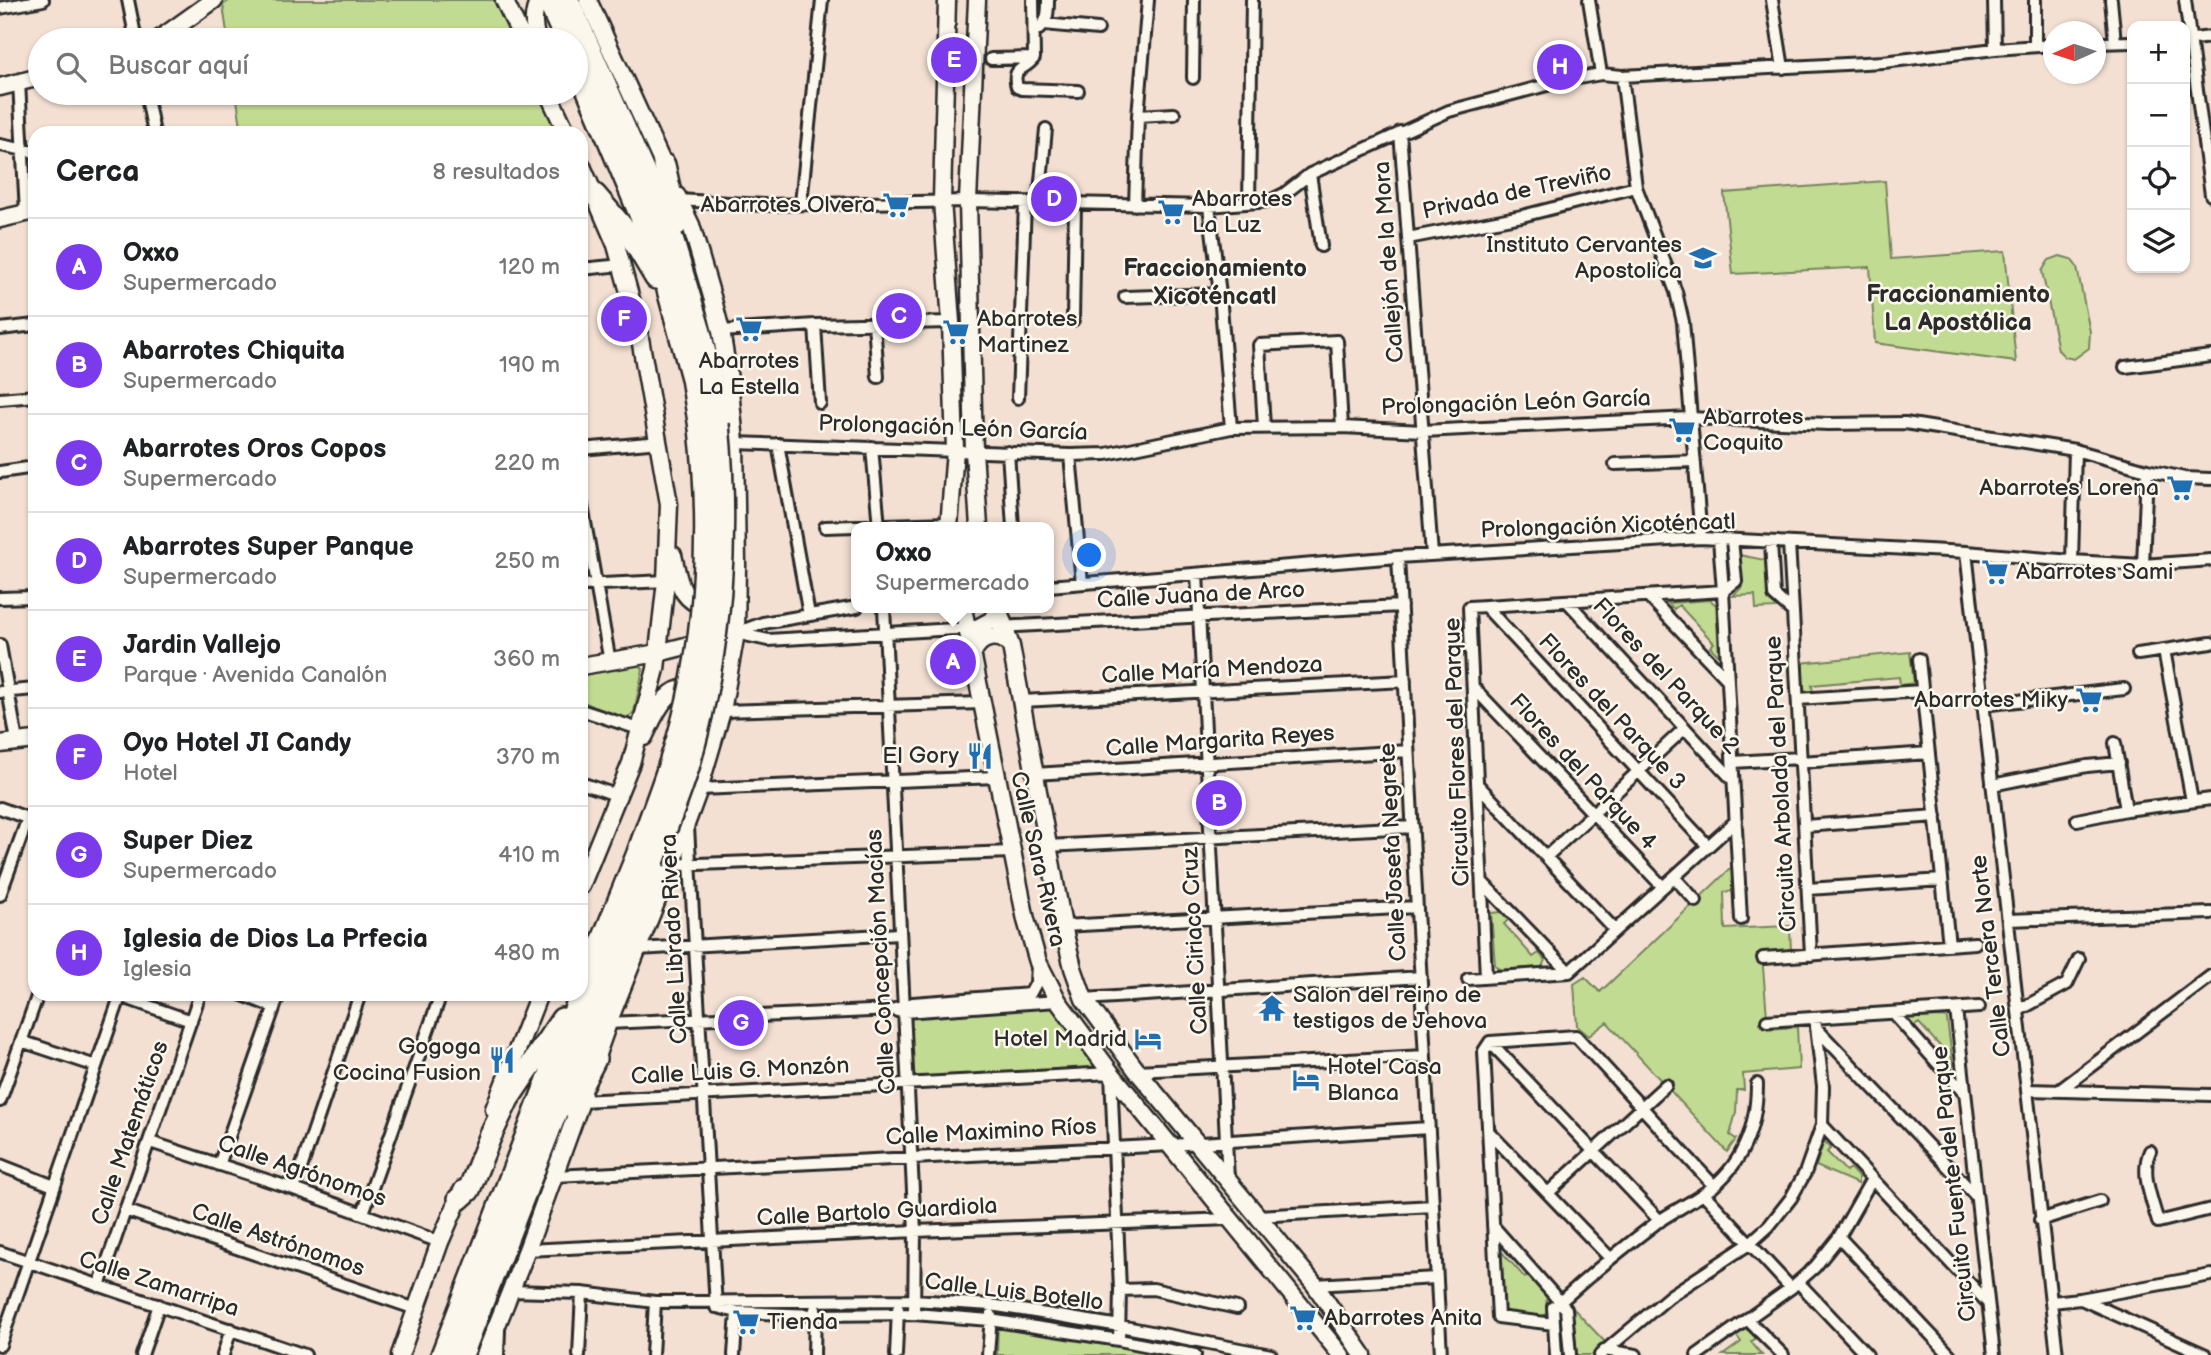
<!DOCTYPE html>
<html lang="es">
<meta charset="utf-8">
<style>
:root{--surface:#fff;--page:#f6f6f6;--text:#202124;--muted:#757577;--line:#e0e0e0;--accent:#7c3aed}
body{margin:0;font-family:"Balsamiq Sans",sans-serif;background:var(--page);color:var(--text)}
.controls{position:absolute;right:21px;top:21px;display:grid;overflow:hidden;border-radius:14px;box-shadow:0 2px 5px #0004}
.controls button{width:63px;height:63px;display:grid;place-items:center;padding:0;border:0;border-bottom:2px solid var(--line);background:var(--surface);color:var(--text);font:35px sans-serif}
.compass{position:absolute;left:2043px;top:21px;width:63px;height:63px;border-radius:50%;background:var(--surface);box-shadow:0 2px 5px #0004;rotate:267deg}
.you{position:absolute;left:1090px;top:556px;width:24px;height:24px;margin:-18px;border:5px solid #fff;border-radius:50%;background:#1a73e8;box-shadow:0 0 0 10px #1a73e833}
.badge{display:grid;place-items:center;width:46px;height:46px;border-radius:50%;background:var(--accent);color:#fff;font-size:23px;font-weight:700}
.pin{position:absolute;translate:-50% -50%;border:4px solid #fff;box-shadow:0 2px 7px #0006}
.popup{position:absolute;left:851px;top:522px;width:203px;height:91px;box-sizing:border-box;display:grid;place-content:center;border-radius:14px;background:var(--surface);filter:drop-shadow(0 2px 5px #0005);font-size:23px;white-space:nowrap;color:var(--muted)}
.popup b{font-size:26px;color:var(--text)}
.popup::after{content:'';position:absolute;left:50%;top:100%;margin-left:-14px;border:14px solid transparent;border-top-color:var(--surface)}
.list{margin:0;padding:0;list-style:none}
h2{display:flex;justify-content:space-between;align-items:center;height:91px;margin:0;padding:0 28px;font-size:30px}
h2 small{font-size:23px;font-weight:400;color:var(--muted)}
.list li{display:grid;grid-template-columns:46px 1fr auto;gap:21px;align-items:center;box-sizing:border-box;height:98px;padding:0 28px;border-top:2px solid var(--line)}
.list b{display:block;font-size:26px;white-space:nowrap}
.list p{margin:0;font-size:23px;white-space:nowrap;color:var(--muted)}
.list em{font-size:23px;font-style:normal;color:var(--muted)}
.icon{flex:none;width:38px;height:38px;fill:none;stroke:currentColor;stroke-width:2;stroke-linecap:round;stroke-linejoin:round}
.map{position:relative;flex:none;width:2211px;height:1355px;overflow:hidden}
.search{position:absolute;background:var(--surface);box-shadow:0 2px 5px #0004;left:28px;top:28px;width:560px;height:77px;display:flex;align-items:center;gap:18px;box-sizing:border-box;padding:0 24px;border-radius:38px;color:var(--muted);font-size:26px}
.panel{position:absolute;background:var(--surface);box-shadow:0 2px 5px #0004;left:28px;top:126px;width:560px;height:875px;border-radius:21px}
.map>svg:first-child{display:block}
.green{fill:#c2db92;stroke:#76835e;stroke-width:2}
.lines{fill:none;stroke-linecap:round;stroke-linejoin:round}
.street-casing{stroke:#2b2b2b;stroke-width:16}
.secondary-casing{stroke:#2b2b2b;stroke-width:21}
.highway-casing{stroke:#2b2b2b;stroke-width:26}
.street{stroke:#fbf7ec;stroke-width:10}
.secondary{stroke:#fbf7ec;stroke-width:16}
.highway{stroke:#fbf7ec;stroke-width:21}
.highway-bridge-casing{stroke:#2b2b2b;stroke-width:26;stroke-linecap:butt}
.highway-bridge{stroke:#fbf7ec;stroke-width:21}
.labels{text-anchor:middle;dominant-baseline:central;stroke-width:5;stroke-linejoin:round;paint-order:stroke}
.street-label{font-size:23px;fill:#2b2b2b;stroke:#fbf7ec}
.poi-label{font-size:23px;fill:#2b2b2b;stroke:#fbf7ec;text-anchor:start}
.neighbourhood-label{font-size:24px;font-weight:bold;fill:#2b2b2b;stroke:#fbf7ec}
</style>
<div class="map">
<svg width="2211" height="1355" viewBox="0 0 2211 1355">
<rect width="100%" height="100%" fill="#f3e0d2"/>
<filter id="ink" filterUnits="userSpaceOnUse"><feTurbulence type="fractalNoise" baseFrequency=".0143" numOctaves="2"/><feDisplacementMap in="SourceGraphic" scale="14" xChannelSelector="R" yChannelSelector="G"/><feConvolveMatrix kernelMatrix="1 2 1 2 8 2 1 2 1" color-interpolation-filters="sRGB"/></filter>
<g filter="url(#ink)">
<path class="green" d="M230 0H497L515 40H228L223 5Z
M236 93H539L557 133H242Z
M1885 181 1891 259 2005 251 2016 362 1875 343 1870 267 1733 274 1724 193Z
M2060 256 2071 259 2077 267 2090 332 2089 348 2074 359 2065 357 2058 350 2042 271 2049 260Z
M1739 555 1765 560 1768 600 1779 608 1756 609 1755 595 1733 596 1742 587Z
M1710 600 1716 605 1719 656 1710 647 1714 643 1679 605 1674 609 1668 603Z
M1910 652 1914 683 1900 685 1899 677 1812 685 1813 693H1802L1800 663Z
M639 664 643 669 634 712 626 720 581 701V672Z
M1732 867V891L1724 892 1725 929 1790 926 1791 953 1762 955 1768 1029 1797 1027 1799 1069 1743 1074 1744 1090H1737L1736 1112 1730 1135 1736 1139 1727 1152 1607 1022 1589 1036 1577 1026 1574 984 1585 977 1600 992Z
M1503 912 1509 919 1504 924 1533 957 1539 953 1545 960 1542 967 1500 970 1495 965 1491 913Z
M1057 1004 1107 1071 909 1082 904 1013Z
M1944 1017 1947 1019 1953 1066 1950 1068 1941 1059 1947 1054 1919 1023 1913 1027 1907 1020 1908 1018Z
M1824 1141 1831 1148 1827 1152 1846 1171 1850 1168 1858 1177V1184L1816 1166Z
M1499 1243 1504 1245 1500 1250 1525 1278 1530 1274 1546 1291 1547 1312 1543 1317 1502 1313 1497 1246Z
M1572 1307 1605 1342 1592 1355H1577Z
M998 1321 1179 1355H997Z
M1743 1329 1748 1330 1756 1338 1751 1342 1762 1355H1723L1741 1342 1736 1335Z"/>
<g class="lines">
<defs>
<path id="street" d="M128 0 136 40
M1033 0 1034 58C1025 71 1011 66 1017 87L1022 89 1078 91
M1589 0 1601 74
M1772 0 1783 68
M1994 0 1995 49
M2035 0V46
M2111 0 2115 42
M2185 0 2211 195
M0 8 43 0
M1044 24 1098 29
M1039 29C1048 21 1048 11 1048 0
M2185 40 2211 37
M2096 43 2132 42
M991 59 1034 58
M1622 76 1636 187 1676 292 1683 322 1701 538
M1193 78 1194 0
M19 82 26 213
M146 93 154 133
M1138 116 1174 114
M1400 132 1432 555
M0 145 35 152
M1310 174 1321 246
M678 200 764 205 968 201 1209 206 1270 201 1284 194 1310 174 1449 111 1562 81 1601 74 1622 76 1883 62 1995 49 2054 45
M1039 202 1046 129
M801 203 822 0
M1249 203 1252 0
M1135 205 1138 116 1148 0
M1209 206 1220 294 1231 428
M1408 238 1522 216 1636 187
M581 269 622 265
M1125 297 1220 294
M1073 320 1075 204
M874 323 878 377
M815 325 820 403
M0 329 35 325
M721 331 815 325 951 322
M2125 367 2211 356
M1018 398 1025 203
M0 399 35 396
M1264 427 1259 345 1337 341 1342 427
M735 443 1070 455 1106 454 1231 428 1342 427 1423 431 1690 418 1828 424 1905 423 2075 450 2147 470 2184 478 2211 479
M778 444 809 615
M872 447 879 527
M581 449 660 442
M1008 452 1013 527
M1070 455 1082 583
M1615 464 1694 461
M0 472 35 467
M581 500 610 662
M825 527 949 523
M1719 539 1723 591 1736 581 1732 540
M1771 542 1774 595 1793 612 1789 543
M1966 552 2057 1355
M1398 557 1441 1355
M2072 561 2075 450
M2143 565 2147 470
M1197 574 1228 1179
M581 585 666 581
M1049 586 1398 557 1701 538 1966 552 2072 561 2143 565 2211 560
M1648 596 1728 680
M0 598 35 597
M1567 601 1733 780
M1485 606 1708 846
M884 608 915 1231 914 1314
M1793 612 1811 955
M998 627 1401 606
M736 633 768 640 972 628
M736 633 763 623 857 607
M0 645 17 741
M2164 650 2192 801
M2138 654 2211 643
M1919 659 1949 945
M1473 687 1663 887
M0 692 35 689
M1798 699 1922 691
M1022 701 1405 681
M1982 705 2124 689
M581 710 639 729
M722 711 982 703
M2115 743 2126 810
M1733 762 1801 758
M1801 762 1929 753
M1034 774 1408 751
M581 783 616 795
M1477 784 1615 930
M1992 785 2087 766 2119 763
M699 789 996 777
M0 808 35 821
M2077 820 2126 810 2211 799
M1805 826 1936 816
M688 827 716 1307
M1047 846 1413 827
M1546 857 1685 728
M671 865 1011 852
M1674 877 1696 901
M1482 882 1569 972
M1808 889 1942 880
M0 895 28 818
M2008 920 2211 913
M1063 926 1417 907
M638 949 899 934
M1763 958 1975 943
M1486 977 1469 607 1723 591 1741 919
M1468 979 1569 972 1736 821
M240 994 274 1007
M120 996 191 1021
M1084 999 1421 977
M1956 1009 1994 1355
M2019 1010 2067 984 2079 959
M897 1011 904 1012 1058 1001
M1893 1013 1965 1094
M1767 1021 1979 1007
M608 1023 892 1010 913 1003 1030 994 1036 983 1037 965
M1816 1028 1976 1196
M21 1041 96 1066
M1490 1042 1660 1221
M1137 1071 1425 1056
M2028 1090 2211 1095
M2060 1090 2211 976
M0 1101 38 994
M581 1101 1111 1073 1120 1290 1119 1340
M1822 1125 1987 1302
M1488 1131 1610 1258
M150 1142 294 1189 440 1242
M2150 1151C2140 1173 2152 1200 2158 1222L2211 1209
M0 1165 54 1186
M219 1165 279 994
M555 1176 1171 1145 1428 1128
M294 1189 360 994
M1548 1193 1666 1085
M1704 1194 1791 1288
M125 1210 416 1309
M363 1213 441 994
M1257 1216 1433 1206
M2040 1220 2100 1201
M1493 1226 1560 1302C1591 1274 1623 1248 1656 1223 1672 1212 1690 1203 1706 1192 1742 1166 1757 1127 1757 1084
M1839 1237 1950 1355
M527 1250 915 1231 1230 1219
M0 1252 305 1355
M1798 1282 1867 1355
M1315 1285 1436 1278
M99 1286 200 994
M1120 1290 1153 1289 1237 1308
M510 1291 582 1293 655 1302 914 1300 991 1305 1120 1326 1271 1355
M2081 1299 2206 1355
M2052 1302 2080 1299 2211 1275
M717 1307 737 1312 816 1315 914 1314 990 1320 1119 1340 1195 1355
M1747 1319 1783 1355
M1554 1324 1498 1317 1484 1051 1490 1042 1576 1036 1714 1186
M0 1345 121 994
M1604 1350 1636 1355
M142 1355 159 1305
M223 1355 231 1329
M498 1355 499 1330
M579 1355 582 1293
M652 1355 655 1302
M734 1355 737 1312
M814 1355 815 1309
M896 1355 898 1309
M988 1355 991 1315
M1556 1355 1553 1307 1560 1302 1566 1309 1570 1355
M1600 1355 1670 1296 1749 1244 1769 1226 1791 1198 1805 1173 1822 1125 1823 1086 1815 1018
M1697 1355 1791 1288 1815 1267 1839 1237 1872 1179"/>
<path id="secondary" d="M504 0 523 40
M588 0 668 175
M947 0 942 201 951 322 955 450 949 527
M977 0 968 201 974 451 979 527
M158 40 214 0
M537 40C533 25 532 15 539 0
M0 87 40 77
M548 93 567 133
M581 164 616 245 637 321 669 504 666 581 656 669 631 763 581 886
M0 219 35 211
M673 555C680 585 679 599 710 610
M963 608 1026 920 1038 962 1058 1001 1111 1073 1341 1355
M998 608 1011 646 1063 926 1073 968 1084 999 1137 1071 1315 1285 1363 1355
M977 628 992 620 999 608
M973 653C980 636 998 632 1011 646
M581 666 658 653 705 641
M644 737C654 717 667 679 697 691
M0 744 35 740
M592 1068 608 1023 671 865 699 789 722 711 736 633 737 565 735 443 729 379 721 331 713 300 691 225 677 196
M494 1109 539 994
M400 1355 440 1242 463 1189
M485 1355 527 1250 583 1096"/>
<path id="highway" d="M548 0 566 40
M568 0 670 232 700 332 710 375 718 424
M576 62 661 264 692 378 700 428
M664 165 677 224
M595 195 632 238 656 278
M581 994 638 853
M571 1106 595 1059
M459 1199 469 1190 490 1137 508 1099 562 1019
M442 1355 581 994
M462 1355 653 862"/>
</defs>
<use href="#street" class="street-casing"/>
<use href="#secondary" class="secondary-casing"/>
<use href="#highway" class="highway-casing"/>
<use href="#street" class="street"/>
<use href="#secondary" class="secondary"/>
<use href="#highway" class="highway"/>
<defs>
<path id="highway-bridge" d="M638 853C649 821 662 789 672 757 706 655 712 535 700 428
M653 862C666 827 682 792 691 757 721 645 729 539 718 424"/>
</defs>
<use href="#highway-bridge" class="highway-bridge-casing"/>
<use href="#highway-bridge" class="highway-bridge"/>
</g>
</g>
<defs>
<symbol id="supermarket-bare" viewBox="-9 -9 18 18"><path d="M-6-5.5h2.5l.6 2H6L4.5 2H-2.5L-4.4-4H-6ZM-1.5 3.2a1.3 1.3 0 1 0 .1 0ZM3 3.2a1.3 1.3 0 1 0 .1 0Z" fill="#1f6fb2" stroke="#fbf7ec" stroke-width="2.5" paint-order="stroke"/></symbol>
<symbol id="school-bare" viewBox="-9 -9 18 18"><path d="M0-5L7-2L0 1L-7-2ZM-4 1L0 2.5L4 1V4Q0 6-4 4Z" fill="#1f6fb2" stroke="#fbf7ec" stroke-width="2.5" paint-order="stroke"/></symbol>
<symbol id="restaurant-bare" viewBox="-9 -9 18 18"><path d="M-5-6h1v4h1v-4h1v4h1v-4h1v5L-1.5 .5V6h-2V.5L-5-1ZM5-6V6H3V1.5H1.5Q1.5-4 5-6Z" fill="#1f6fb2" stroke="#fbf7ec" stroke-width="2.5" paint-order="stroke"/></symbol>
<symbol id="temple-bare" viewBox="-9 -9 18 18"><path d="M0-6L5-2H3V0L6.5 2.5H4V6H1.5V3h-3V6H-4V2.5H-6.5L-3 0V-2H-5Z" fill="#1f6fb2" stroke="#fbf7ec" stroke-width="2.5" paint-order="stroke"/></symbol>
<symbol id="hotel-bare" viewBox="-9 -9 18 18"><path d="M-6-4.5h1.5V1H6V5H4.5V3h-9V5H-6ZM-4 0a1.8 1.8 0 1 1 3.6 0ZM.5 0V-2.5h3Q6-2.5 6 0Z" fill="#1f6fb2" stroke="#fbf7ec" stroke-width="2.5" paint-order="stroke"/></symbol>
</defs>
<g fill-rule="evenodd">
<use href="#supermarket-bare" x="877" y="186" width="38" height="38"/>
<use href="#supermarket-bare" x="1152" y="193" width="38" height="38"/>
<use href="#school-bare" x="1684" y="239" width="38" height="38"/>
<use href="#supermarket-bare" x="730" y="310" width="38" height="38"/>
<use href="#supermarket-bare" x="937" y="313" width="38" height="38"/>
<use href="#supermarket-bare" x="1663" y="411" width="38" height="38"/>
<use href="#supermarket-bare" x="2161" y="469" width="38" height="38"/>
<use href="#supermarket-bare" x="1976" y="553" width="38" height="38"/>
<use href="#supermarket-bare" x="2070" y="681" width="38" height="38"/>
<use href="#restaurant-bare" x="961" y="737" width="38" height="38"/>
<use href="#temple-bare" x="1253" y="989" width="38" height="38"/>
<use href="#hotel-bare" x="1129" y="1020" width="38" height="38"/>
<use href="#restaurant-bare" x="483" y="1041" width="38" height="38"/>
<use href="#hotel-bare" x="1287" y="1061" width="38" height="38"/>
<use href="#supermarket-bare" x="1284" y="1299" width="38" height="38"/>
<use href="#supermarket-bare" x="727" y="1303" width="38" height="38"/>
</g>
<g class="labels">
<g class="street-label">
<text transform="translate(1517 192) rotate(-12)">Privada de Treviño</text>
<text transform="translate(1389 262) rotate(-94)">Callejón de la Mora</text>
<text transform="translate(1516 403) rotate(-2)">Prolongación León García</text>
<text transform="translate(953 428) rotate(2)">Prolongación León García</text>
<text transform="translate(1608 526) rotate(-2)">Prolongación Xicoténcatl</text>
<text transform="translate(1201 595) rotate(-3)">Calle Juana de Arco</text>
<text transform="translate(1212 670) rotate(-3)">Calle María Mendoza</text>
<text transform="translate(1666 676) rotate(47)">Flores del Parque 2</text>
<text transform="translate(1612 712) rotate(47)">Flores del Parque 3</text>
<text transform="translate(1220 741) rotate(-4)">Calle Margarita Reyes</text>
<text transform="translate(1457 752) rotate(-92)">Circuito Flores del Parque</text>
<text transform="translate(1583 772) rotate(47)">Flores del Parque 4</text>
<text transform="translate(1781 784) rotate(-93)">Circuito Arbolada del Parque</text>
<text transform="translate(1393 852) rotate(-93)">Calle Josefa Negrete</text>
<text transform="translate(1038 859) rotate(77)">Calle Sara Rivera</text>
<text transform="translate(674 939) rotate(-93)">Calle Librado Rivera</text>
<text transform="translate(1195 941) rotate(-93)">Calle Ciriaco Cruz</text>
<text transform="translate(1991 956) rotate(-97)">Calle Tercera Norte</text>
<text transform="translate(881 962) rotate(-93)">Calle Concepción Macías</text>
<text transform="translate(740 1071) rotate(-3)">Calle Luis G. Monzón</text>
<text transform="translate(991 1132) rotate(-3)">Calle Maximino Ríos</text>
<text transform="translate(130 1133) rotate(-71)">Calle Matemáticos</text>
<text transform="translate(302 1171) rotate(19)">Calle Agrónomos</text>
<text transform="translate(1954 1184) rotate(-96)">Circuito Fuente del Parque</text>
<text transform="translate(877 1212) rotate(-3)">Calle Bartolo Guardiola</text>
<text transform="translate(278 1240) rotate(19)">Calle Astrónomos</text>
<text transform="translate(159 1284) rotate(18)">Calle Zamarripa</text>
<text transform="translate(1014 1292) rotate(7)">Calle Luis Botello</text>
</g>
<g class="poi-label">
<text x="1192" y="199">Abarrotes<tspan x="1192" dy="26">La Luz</tspan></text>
<text x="875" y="205" text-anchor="end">Abarrotes Olvera</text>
<text x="1682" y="245" text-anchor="end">Instituto Cervantes<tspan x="1682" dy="26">Apostolica</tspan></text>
<text x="977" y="319">Abarrotes<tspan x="977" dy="26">Martinez</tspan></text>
<text x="749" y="361" text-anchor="middle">Abarrotes<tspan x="749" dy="26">La Estella</tspan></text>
<text x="1703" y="417">Abarrotes<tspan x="1703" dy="26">Coquito</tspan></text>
<text x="2159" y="488" text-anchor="end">Abarrotes Lorena</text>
<text x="2016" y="572">Abarrotes Sami</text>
<text x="2068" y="700" text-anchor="end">Abarrotes Miky</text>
<text x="959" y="756" text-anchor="end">El Gory</text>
<text x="1293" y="995">Salon del reino de<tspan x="1293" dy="26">testigos de Jehova</tspan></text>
<text x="1127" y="1039" text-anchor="end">Hotel Madrid</text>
<text x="481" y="1047" text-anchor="end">Gogoga<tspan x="481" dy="26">Cocina Fusion</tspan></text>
<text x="1327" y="1067">Hotel Casa<tspan x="1327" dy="26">Blanca</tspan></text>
<text x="1324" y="1318">Abarrotes Anita</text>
<text x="767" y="1322">Tienda</text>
</g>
<g class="neighbourhood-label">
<text x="1215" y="268">Fraccionamiento<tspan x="1215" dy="28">Xicoténcatl</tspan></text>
<text x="1958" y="294">Fraccionamiento<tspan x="1958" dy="28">La Apostólica</tspan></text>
</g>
</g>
</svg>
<div class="controls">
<button>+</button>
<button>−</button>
<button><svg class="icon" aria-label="locate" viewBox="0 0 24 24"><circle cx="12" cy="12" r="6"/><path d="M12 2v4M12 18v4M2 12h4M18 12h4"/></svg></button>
<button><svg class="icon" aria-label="layers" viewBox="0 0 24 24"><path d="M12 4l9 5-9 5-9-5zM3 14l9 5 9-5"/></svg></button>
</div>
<svg class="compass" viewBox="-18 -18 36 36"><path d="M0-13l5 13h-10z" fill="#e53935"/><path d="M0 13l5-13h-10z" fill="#757577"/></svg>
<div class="you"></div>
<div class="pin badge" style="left:953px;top:662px">A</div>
<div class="popup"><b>Oxxo</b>Supermercado</div>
<div class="pin badge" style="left:1219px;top:803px">B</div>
<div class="pin badge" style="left:899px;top:316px">C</div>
<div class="pin badge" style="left:1054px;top:199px">D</div>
<div class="pin badge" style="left:954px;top:60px">E</div>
<div class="pin badge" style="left:624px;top:319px">F</div>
<div class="pin badge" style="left:741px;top:1023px">G</div>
<div class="pin badge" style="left:1560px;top:67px">H</div>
<div class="search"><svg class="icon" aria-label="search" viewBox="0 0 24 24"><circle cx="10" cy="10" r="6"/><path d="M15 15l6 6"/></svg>Buscar aquí</div>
<section class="panel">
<h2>Cerca<small>8 resultados</small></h2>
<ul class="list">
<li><span class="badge">A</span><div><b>Oxxo</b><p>Supermercado</p></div><em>120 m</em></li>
<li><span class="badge">B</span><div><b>Abarrotes Chiquita</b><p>Supermercado</p></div><em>190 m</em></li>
<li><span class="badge">C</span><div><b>Abarrotes Oros Copos</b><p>Supermercado</p></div><em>220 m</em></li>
<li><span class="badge">D</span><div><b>Abarrotes Super Panque</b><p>Supermercado</p></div><em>250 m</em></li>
<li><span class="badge">E</span><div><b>Jardin Vallejo</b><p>Parque · Avenida Canalón</p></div><em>360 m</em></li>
<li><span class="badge">F</span><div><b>Oyo Hotel JI Candy</b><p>Hotel</p></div><em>370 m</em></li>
<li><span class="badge">G</span><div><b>Super Diez</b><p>Supermercado</p></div><em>410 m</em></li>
<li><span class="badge">H</span><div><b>Iglesia de Dios La Prfecia</b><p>Iglesia</p></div><em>480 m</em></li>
</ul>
</section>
</div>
